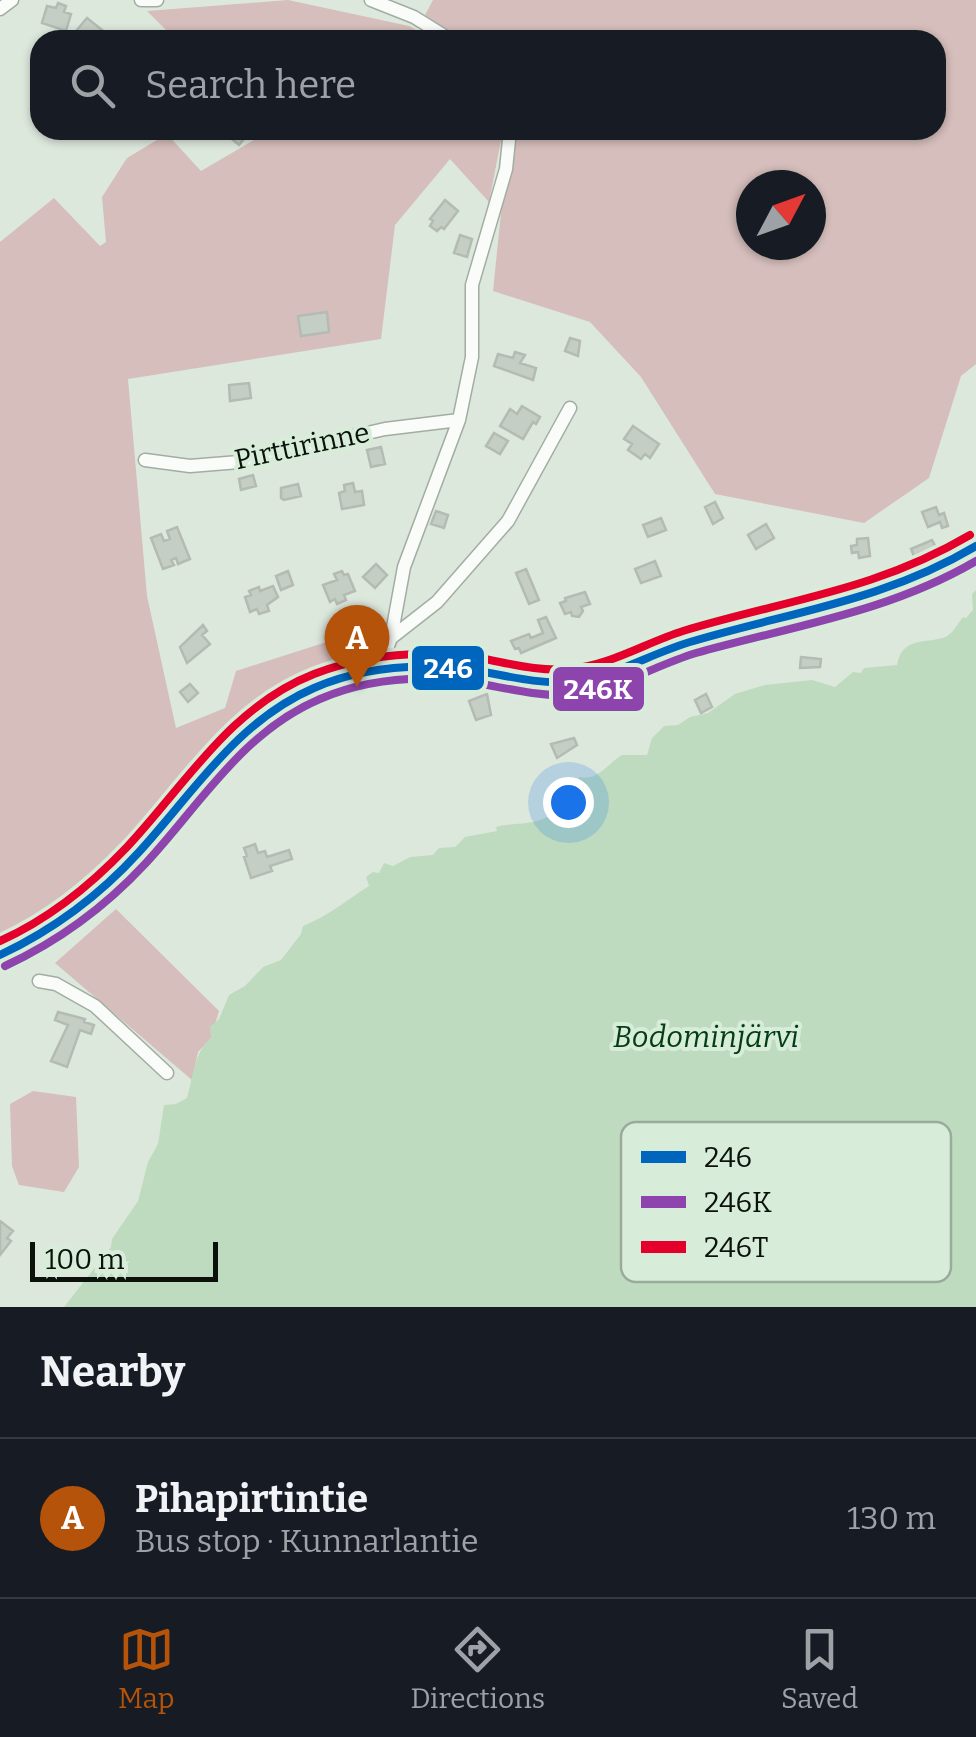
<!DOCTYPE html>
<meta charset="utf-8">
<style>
:root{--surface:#171b24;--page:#20242c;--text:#f1f3f6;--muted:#9ea1a6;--line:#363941;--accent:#b45309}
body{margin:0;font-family:Bitter,serif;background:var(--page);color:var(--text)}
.compass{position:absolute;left:736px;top:170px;width:90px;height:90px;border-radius:50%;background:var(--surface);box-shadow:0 2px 8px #0004;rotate:49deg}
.scale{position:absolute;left:30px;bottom:25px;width:188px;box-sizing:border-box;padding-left:10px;border:5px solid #0b120c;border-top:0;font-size:28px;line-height:35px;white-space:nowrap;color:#0b120c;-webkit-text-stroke:8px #d8edd9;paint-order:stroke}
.you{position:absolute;left:568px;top:802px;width:35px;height:35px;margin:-25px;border:8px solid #fff;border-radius:50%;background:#1a73e8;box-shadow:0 0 0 15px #1a73e833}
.badge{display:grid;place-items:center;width:65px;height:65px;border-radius:50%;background:var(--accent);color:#fff;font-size:32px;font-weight:700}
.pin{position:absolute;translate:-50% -82px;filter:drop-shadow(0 2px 5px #0008)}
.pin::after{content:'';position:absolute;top:52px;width:35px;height:30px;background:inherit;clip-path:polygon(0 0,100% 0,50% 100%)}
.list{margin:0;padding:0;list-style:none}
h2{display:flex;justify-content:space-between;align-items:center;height:130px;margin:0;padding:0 40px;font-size:42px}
h2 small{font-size:32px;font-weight:400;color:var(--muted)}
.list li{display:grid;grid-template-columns:65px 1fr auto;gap:30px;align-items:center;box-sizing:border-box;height:160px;padding:0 40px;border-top:2px solid var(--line)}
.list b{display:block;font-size:38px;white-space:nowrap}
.list p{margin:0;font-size:32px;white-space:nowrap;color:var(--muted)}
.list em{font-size:32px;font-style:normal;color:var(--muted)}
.icon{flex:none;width:55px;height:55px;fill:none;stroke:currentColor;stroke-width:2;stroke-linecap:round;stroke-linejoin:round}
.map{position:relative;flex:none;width:976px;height:1307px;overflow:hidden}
.search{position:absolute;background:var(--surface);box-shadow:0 2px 8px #0004;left:30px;right:30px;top:30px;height:110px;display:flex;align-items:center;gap:25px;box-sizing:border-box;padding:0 35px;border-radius:30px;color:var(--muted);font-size:38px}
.sheet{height:290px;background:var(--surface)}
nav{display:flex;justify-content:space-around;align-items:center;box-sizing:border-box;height:140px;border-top:2px solid var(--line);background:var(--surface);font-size:28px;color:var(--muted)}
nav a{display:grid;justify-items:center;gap:5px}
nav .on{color:var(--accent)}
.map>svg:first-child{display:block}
.forest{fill:#d5bebb;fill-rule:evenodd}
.water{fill:#bedbbf}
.building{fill:#c5cec5;stroke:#b3bbb3;stroke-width:2.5}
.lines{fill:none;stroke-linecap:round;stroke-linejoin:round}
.minor-casing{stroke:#a3aca3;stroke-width:15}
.major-casing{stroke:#a8a39e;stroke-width:18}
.minor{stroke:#fafcfa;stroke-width:12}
.major{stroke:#ebe7e6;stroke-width:15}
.bus-1-casing{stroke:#d8edd9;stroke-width:15}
.bus-2-casing{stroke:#d8edd9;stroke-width:15}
.bus-3-casing{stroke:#d8edd9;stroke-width:15}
.bus-1{stroke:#0065bd;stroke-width:8}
.bus-2{stroke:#8e44ad;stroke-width:8}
.bus-3{stroke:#e4002b;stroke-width:8}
.labels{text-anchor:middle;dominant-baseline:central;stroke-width:8;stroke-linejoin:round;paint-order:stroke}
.street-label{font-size:28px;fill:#0b120c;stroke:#d8edd9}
.water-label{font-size:30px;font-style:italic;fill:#033d11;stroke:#d8edd9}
.key{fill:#d8edd9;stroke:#9aab9c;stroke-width:2.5}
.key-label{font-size:28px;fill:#0b120c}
.line-badge{stroke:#d8edd9;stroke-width:4}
.badge-label{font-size:28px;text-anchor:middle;font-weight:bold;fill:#fff}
</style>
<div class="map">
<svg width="976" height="1307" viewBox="0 0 976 1307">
<rect width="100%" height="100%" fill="#dde8dd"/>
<path class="forest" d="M288 0 409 26 433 40H176L147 11Z
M433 0H976V364L961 376 929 478 864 523 715 494 641 377 590 322 493 291 501 213 515 130H936V40H459L425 15ZM751 185H811V245H751Z
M264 130H503L489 202 450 159 395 225 381 339 128 379 147 596 176 728 225 708 236 671 389 622 380 653 337 664V667L285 694 92 888 61 915 0 949V242L54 198 100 246 106 242 102 197 127 158 167 134 201 171 266 133Z
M116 909 219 1011 211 1038 198 1052 192 1080 55 963Z
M33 1091 76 1097 79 1167 64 1192 19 1185 12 1166 10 1104Z"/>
<path class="water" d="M976 590V1307H64L111 1247 112 1239 138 1201 148 1162 158 1144 164 1105 176 1104 187 1098C193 1077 195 1050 211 1038L210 1027 219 1019 229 995 245 986 263 967 281 960 301 934 303 926C328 916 347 900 369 886L366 877 373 872 379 873 384 863 393 866 410 857 433 855 439 848 455 847 465 837 497 831 496 827C513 822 531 826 547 817 555 812 562 801 572 795L575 781 579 777C599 781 607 764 622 755H647L652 738 664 726 678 725 690 717 708 713 735 694 765 685 812 680 835 687 853 672 861 673 864 668 897 665C902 634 931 645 947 636 955 631 957 624 963 617L966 618 973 610 972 594Z"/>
<path class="building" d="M58 3 66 6 64 12 71 14 66 31 42 23 47 6 56 8Z
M87 18 102 30 95 40H88L76 31Z
M221 130H244L248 134 239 145Z
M445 200 458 211 444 229 441 227 437 231 430 226 433 221 430 219Z
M460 235 472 239 467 257 454 253Z
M327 312 329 332 301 336 298 316Z
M570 338 580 341 578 356 565 351Z
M515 352 525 355 520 363 536 368 533 380 494 366 498 354 513 358Z
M249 383 251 398 230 401 229 385Z
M522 406 540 417 536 424 533 422 523 439 500 426 510 409 517 414Z
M633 426 659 444 650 458 645 454 641 459 628 450 632 444 624 439Z
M494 433 508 441 500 454 486 446Z
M381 447 385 464 371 467 367 450Z
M253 475 256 486 241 490 239 479Z
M353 483 355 492 362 491 364 505 342 509 339 493 345 491 344 485Z
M298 484 301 496 284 500 281 498V488Z
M715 502 723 518 713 524 705 507Z
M936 507 939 515 944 513 948 526 942 528 940 522 928 527 922 512Z
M436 511 448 515 444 528 431 524Z
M661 518 666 530 648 537 643 525Z
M766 524 774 538 756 549 748 535Z
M177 527 190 559 178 564 176 558 171 560 174 565 163 569 151 538 161 534 164 541 170 539 167 531Z
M868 538 870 556 859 558 858 552 852 553 851 546 857 545V539Z
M932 540 938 551 916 561 911 549Z
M655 561 661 576 641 583 635 569Z
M376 564 387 575 375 588 363 577Z
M526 569 539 600 529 604 516 573Z
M288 571 293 585 281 590 276 576Z
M342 571 344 575 348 574 355 591 344 595 346 600 337 604 335 599 330 602 323 585 337 580 334 574Z
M273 586 278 597 267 605 269 611 259 614 257 609 250 612 245 597 251 595 249 591 259 587 260 591Z
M585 592 590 604 581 607 583 611 579 617 572 616 571 612 565 614 560 603 566 601 565 598Z
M546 617 556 638 521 653 519 648 515 649 511 641 529 634 531 638 543 633 538 620Z
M203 625 207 631 202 635 210 644 187 663 180 647Z
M801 657 821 659 820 667 800 668Z
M190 684 198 693 188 702 180 692Z
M487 694 491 715 476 720 469 701Z
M706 694 712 707 701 713 695 700Z
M574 738 577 745 557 758 551 744Z
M255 844 258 853 265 851 267 857 289 850 292 859 270 866 272 871 251 878 244 857 247 856 244 848Z
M58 1012 85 1019 84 1022 94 1025 91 1034 80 1030 67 1067 51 1061 68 1025 55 1020Z
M0 1221 13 1231 7 1238 11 1241 0 1255Z"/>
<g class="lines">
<defs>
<path id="minor" d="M141 0H157
M371 0 414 17 451 40
M0 9 12 0
M145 460 190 466 239 462 385 429 459 420
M391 638 437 602 508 521 570 408
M388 668 385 654 391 638 404 567 459 420 472 357V285L506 169 510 130
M39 981 56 984 95 1006 167 1073"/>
<path id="major" d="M0 955C60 930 112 885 154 835 201 778 243 717 314 688 366 666 423 662 478 671 508 676 537 684 568 682 610 679 649 654 690 642 787 615 891 603 976 546"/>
</defs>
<use href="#minor" class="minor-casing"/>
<use href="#major" class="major-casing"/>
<use href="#minor" class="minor"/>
<use href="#major" class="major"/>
<defs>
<path id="bus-1" d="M0 955C53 930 99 896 139 852 194 792 237 721 314 688 365 666 423 663 478 671 508 676 538 684 568 682 611 679 649 654 690 642 790 612 884 601 976 546"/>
<path id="bus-2" d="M5 966C59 941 105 907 145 864 200 805 242 732 320 699 369 678 424 675 476 683 506 688 536 696 567 695 613 692 653 666 696 653 792 626 889 612 976 561"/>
<path id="bus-3" d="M0 941C49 919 90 886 127 847 186 784 230 707 314 674 367 654 423 650 479 658 508 663 538 672 569 669 609 666 645 643 683 631 785 600 875 591 970 535"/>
</defs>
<use href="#bus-1" class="bus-1-casing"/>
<use href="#bus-2" class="bus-2-casing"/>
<use href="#bus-3" class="bus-3-casing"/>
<use href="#bus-1" class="bus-1"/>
<use href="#bus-2" class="bus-2"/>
<use href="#bus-3" class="bus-3"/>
</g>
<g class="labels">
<g class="street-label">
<text transform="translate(302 446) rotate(-12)">Pirttirinne</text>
</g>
<g class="water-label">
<text x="706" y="1037">Bodominjärvi</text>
</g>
</g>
<rect x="621" y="1122" width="330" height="160" rx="15" class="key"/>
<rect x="641" y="1151" width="45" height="12" fill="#0065bd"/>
<rect x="641" y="1196" width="45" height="12" fill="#8e44ad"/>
<rect x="641" y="1241" width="45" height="12" fill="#e4002b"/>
<g class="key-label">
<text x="704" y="1167">246</text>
<text x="704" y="1212">246K</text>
<text x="704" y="1257">246T</text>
</g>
<g class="line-badge">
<rect x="410" y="644" width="76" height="48" rx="10" fill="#0065bd"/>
<rect x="551" y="665" width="95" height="48" rx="10" fill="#8e44ad"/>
</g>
<g class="badge-label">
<text x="448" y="678">246</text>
<text x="598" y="699">246K</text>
</g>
</svg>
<svg class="compass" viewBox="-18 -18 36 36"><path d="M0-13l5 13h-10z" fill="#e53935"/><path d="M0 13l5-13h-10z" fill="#9ea1a6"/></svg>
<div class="scale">100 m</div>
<div class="you"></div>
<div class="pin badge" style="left:357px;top:687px">A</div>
<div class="search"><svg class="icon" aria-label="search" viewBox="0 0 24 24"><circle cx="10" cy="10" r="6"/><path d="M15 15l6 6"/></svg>Search here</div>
</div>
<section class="sheet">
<h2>Nearby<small></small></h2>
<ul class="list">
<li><span class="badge">A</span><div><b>Pihapirtintie</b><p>Bus stop · Kunnarlantie</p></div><em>130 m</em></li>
</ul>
</section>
<nav>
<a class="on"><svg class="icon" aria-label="map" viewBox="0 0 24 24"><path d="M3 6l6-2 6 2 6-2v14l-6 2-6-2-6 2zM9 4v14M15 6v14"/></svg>Map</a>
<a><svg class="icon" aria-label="directions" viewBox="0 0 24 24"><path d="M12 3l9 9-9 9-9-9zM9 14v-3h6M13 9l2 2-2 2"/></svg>Directions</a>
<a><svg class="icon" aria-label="saved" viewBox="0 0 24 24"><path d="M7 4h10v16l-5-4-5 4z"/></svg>Saved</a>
</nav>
